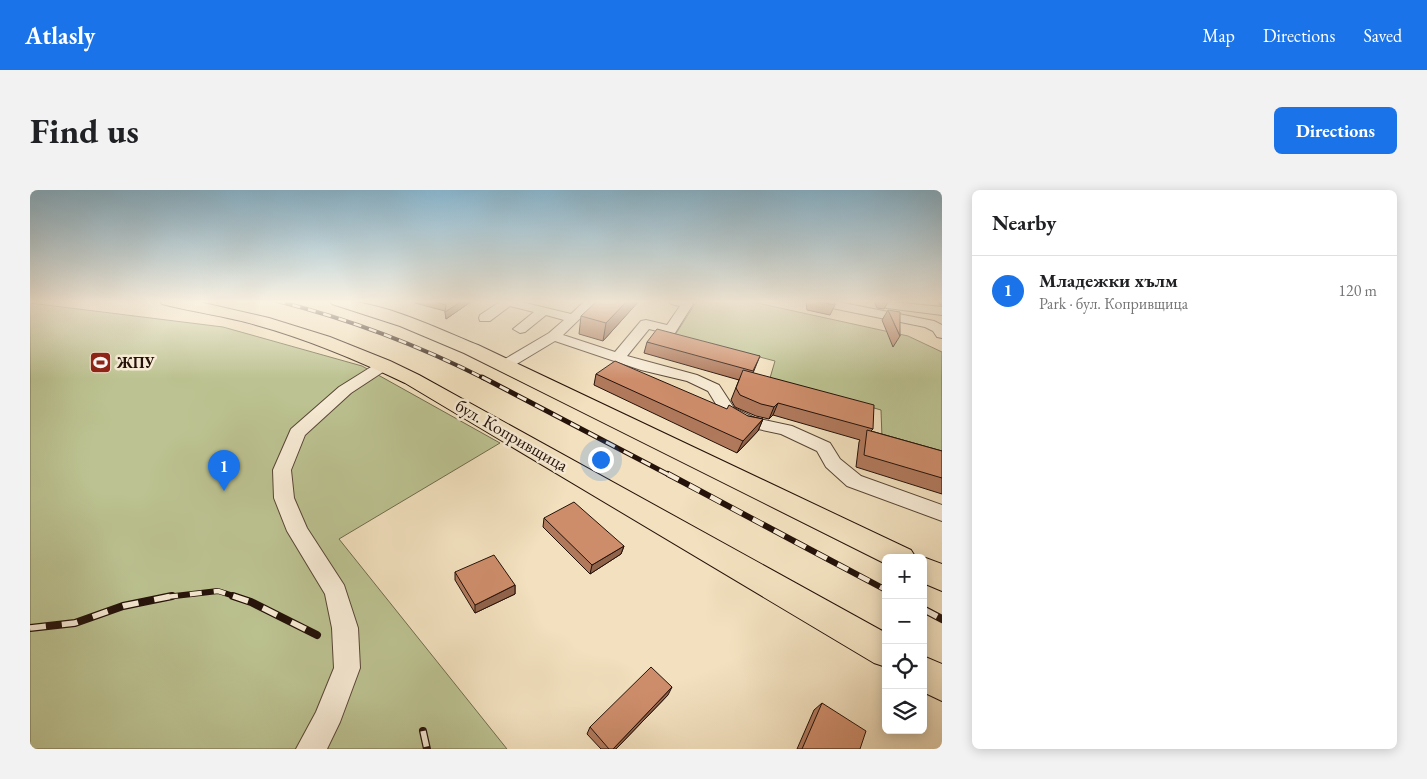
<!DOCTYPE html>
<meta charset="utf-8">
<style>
:root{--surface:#fff;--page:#f2f2f2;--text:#202124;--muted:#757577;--line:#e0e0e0;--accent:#1a73e8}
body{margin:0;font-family:"EB Garamond",serif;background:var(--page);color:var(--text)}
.controls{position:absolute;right:15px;bottom:15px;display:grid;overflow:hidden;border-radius:8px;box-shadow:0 2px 12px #0003}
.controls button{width:45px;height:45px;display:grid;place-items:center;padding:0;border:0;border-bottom:1px solid var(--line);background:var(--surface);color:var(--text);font:25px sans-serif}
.you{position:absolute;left:570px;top:269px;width:18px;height:18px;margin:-12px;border:4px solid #fff;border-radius:50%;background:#1a73e8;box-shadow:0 0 0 8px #1a73e833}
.badge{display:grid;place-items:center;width:32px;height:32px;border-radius:50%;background:var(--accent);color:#fff;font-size:16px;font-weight:700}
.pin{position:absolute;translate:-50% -41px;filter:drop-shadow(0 1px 2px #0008)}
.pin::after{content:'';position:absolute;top:26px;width:18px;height:15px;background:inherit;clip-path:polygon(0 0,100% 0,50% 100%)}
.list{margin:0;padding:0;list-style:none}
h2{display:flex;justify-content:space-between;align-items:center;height:65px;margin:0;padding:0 20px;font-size:21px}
h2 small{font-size:16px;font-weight:400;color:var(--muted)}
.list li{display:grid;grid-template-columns:32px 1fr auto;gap:15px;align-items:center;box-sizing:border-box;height:70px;padding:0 20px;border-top:1px solid var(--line)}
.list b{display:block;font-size:19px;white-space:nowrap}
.list p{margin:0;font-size:16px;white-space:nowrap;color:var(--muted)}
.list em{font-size:16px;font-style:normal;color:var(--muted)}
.icon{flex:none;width:28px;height:28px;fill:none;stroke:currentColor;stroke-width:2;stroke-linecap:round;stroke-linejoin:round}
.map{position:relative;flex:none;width:912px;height:559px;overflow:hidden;border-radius:8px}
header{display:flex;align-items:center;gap:30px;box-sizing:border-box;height:70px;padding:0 25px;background:var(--accent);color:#fff}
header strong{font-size:24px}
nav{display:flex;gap:28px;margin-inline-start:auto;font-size:18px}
.intro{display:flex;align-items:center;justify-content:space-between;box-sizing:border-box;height:120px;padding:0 30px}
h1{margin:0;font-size:35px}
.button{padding:12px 22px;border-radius:8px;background:var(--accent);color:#fff;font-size:18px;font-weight:700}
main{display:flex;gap:30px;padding:0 30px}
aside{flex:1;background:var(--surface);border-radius:8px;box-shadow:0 2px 12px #0003}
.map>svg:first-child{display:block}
.green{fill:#bcc291;stroke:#706a4d}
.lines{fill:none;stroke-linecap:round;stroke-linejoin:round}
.minor-casing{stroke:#584536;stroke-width:2}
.major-casing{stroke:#241109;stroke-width:2}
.minor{fill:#f7ebd5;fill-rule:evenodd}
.major{fill:#f2e0be;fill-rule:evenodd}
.rail-far3-casing{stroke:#241109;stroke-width:4}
.rail-far2-casing{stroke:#241109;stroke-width:5}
.rail-far1-casing{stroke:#241109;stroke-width:6}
.rail-casing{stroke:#241109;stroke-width:8}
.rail-far3{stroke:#f7ebd5;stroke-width:2.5;stroke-dasharray:8;stroke-linecap:butt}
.rail-far2{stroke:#f7ebd5;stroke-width:3;stroke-dasharray:10;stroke-linecap:butt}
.rail-far1{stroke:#f7ebd5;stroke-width:4.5;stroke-dasharray:12;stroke-linecap:butt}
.rail{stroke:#f7ebd5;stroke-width:5.5;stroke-dasharray:16;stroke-linecap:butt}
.wall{fill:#b0795c;stroke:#241109}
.shaded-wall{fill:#90634b;stroke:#241109}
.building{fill:#cd8d6b;stroke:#241109}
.labels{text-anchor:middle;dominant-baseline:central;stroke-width:5;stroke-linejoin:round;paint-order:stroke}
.far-poi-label{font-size:15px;font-weight:bold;fill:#241109;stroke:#f7ebd5;text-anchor:start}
.street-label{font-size:18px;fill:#241109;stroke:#f7ebd5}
</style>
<header>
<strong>Atlasly</strong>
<nav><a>Map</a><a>Directions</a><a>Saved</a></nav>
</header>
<div class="intro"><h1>Find us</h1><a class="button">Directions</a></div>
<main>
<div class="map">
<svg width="912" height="559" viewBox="0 0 912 559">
<rect width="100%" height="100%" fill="#f2e0be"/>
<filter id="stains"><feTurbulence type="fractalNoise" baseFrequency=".004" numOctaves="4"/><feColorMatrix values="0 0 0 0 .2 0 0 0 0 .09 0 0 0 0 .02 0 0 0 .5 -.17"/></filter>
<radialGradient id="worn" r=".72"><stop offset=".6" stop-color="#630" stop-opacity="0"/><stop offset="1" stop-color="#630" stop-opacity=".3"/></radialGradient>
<path class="green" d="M667 111H718L878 146 912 162V265L852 248 851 220 740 188 745 171 645 145Z
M0 113 193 137 332 176 470 253 309 349 477 559H0Z"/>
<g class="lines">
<defs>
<path id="minor" d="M467 111H487L541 124 555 111H568L533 145 585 162 611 131 616 130 637 135 650 116 641 114 639 111H661L663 114 645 143 640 144 619 139 597 166 667 185 689 195 704 218 725 228 762 236 800 253 810 269 831 286 912 315V331L817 296 796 277 787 261 751 244 714 236 692 224 678 201 657 191 611 180 525 151 480 178H470L468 175 470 172 519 143 534 130 516 125 495 142 490 143 483 139 504 122 480 116 460 131H450L449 128 450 125 468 113Z
M781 111H803L904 131 912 135V148L907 147 903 141 895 137 787 115Z
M853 111 912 117V125L857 118 853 117 851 114Z
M354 171 359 172 361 175 359 178 321 203 275 245 261 280 264 308 277 338 314 395 328 438 330 478 310 532 297 559H266L286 522 304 478 302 438 295 404 257 341 244 308 243 280 261 239 309 197 349 172Z"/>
<path id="major" d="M130 111H165L239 128 300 147 360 171 389 185 856 443V477L844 473 375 193C327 170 277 149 226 135 195 126 163 122 132 114Z
M300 111C344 107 406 138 448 155L881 360 886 368H856V374L434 163 370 136 302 114Z
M893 367 912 374V401L893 393V368H889Z
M893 466 912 474V511L893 502Z"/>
</defs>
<use href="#minor" class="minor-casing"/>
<use href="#major" class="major-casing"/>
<use href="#minor" class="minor"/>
<use href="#major" class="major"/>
<defs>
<path id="rail-far3" d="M247 111C319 129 388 155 455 189"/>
<path id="rail-far2" d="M452 187 641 286"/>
<path id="rail-far1" d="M638 284 856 400
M136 407 188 401 207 407"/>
<path id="rail" d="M203 406 221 412 287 445
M893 419 912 429
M0 438 45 433 93 416 142 406
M393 541 397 559"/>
</defs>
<use href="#rail-far3" class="rail-far3-casing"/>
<use href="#rail-far2" class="rail-far2-casing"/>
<use href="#rail-far1" class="rail-far1-casing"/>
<use href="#rail" class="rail-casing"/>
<use href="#rail-far3" class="rail-far3"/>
<use href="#rail-far2" class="rail-far2"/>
<use href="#rail-far1" class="rail-far1"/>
<use href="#rail" class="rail"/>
</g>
<path class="wall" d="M385 111H442L416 129 415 121 385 113Z
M609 111 573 151 549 144 551 126Z
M776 111H804L805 115 800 125 777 120Z
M844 111H859L854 119 847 118Z
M908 111H912V115H910Z
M858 120 870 146 863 157 852 130Z
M617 152 730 166 723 183 843 239 841 241 912 261V304L826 277 829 252 830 250 743 225 739 229 726 226 705 217 701 210 709 190 614 163Z
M566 184 718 226 733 229 728 241 707 263 564 195Z
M514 328 594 356 591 364 560 384 513 337Z
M425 382 485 395V404L445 423 425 390Z
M638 505 586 559H571L557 544 560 537Z
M792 513 830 559H767L784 520Z"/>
<path class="shaded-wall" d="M432 111H442L416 129 415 122Z
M597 111H609L573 151 576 133Z
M748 213 743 225 739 229 744 217Z
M733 229 728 241 707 263 713 251Z
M594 356 591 364 560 384 562 375Z
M485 395V404L445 423V415Z
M642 497 638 505 586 559H583Z"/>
<path class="building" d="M402 111H432L415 122 416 115Z
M567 111H597L576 133 551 126Z
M784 111H804L805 115Z
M858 120 870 122V146Z
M627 139 730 166 723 181 617 152Z
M585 171 697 219 699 215 718 226 733 229 713 251 566 184Z
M713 180 844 215 843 239 748 213 744 217 731 214 710 205 706 198Z
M837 240 912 261V288L834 265Z
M544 312 594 356 562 375 514 328Z
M464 365 485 395 445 415 425 382Z
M621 477 642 497 583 559H579L560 537Z
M792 513 836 541 830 559H772Z"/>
<linearGradient id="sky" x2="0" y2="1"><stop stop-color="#89b8d2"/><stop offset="0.59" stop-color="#f9f1e2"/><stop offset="1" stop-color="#f9f1e2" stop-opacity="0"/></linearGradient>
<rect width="912" height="189" fill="url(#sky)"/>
<defs>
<symbol id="stadium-square" viewBox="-11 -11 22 22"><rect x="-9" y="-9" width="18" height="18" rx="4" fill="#8f2418" stroke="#f7ebd5"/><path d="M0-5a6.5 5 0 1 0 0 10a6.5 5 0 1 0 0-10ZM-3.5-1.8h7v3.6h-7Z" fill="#fff"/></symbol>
</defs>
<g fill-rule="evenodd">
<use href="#stadium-square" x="58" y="160" width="25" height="25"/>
</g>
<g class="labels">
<g class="far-poi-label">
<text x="87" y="172">ЖПУ</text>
</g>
<g class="street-label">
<text transform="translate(482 245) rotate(30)">бул. Копривщица</text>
</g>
</g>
<rect width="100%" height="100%" filter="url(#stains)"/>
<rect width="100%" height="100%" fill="url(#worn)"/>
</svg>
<div class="controls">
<button>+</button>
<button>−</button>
<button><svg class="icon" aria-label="locate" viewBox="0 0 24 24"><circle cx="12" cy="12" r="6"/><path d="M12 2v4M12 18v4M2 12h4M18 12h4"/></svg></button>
<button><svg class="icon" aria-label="layers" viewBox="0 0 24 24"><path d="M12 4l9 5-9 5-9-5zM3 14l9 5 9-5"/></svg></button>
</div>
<div class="you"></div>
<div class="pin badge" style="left:194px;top:301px">1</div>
</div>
<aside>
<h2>Nearby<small></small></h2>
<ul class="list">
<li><span class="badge">1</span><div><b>Младежки хълм</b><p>Park · бул. Копривщица</p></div><em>120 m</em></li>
</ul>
</aside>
</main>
